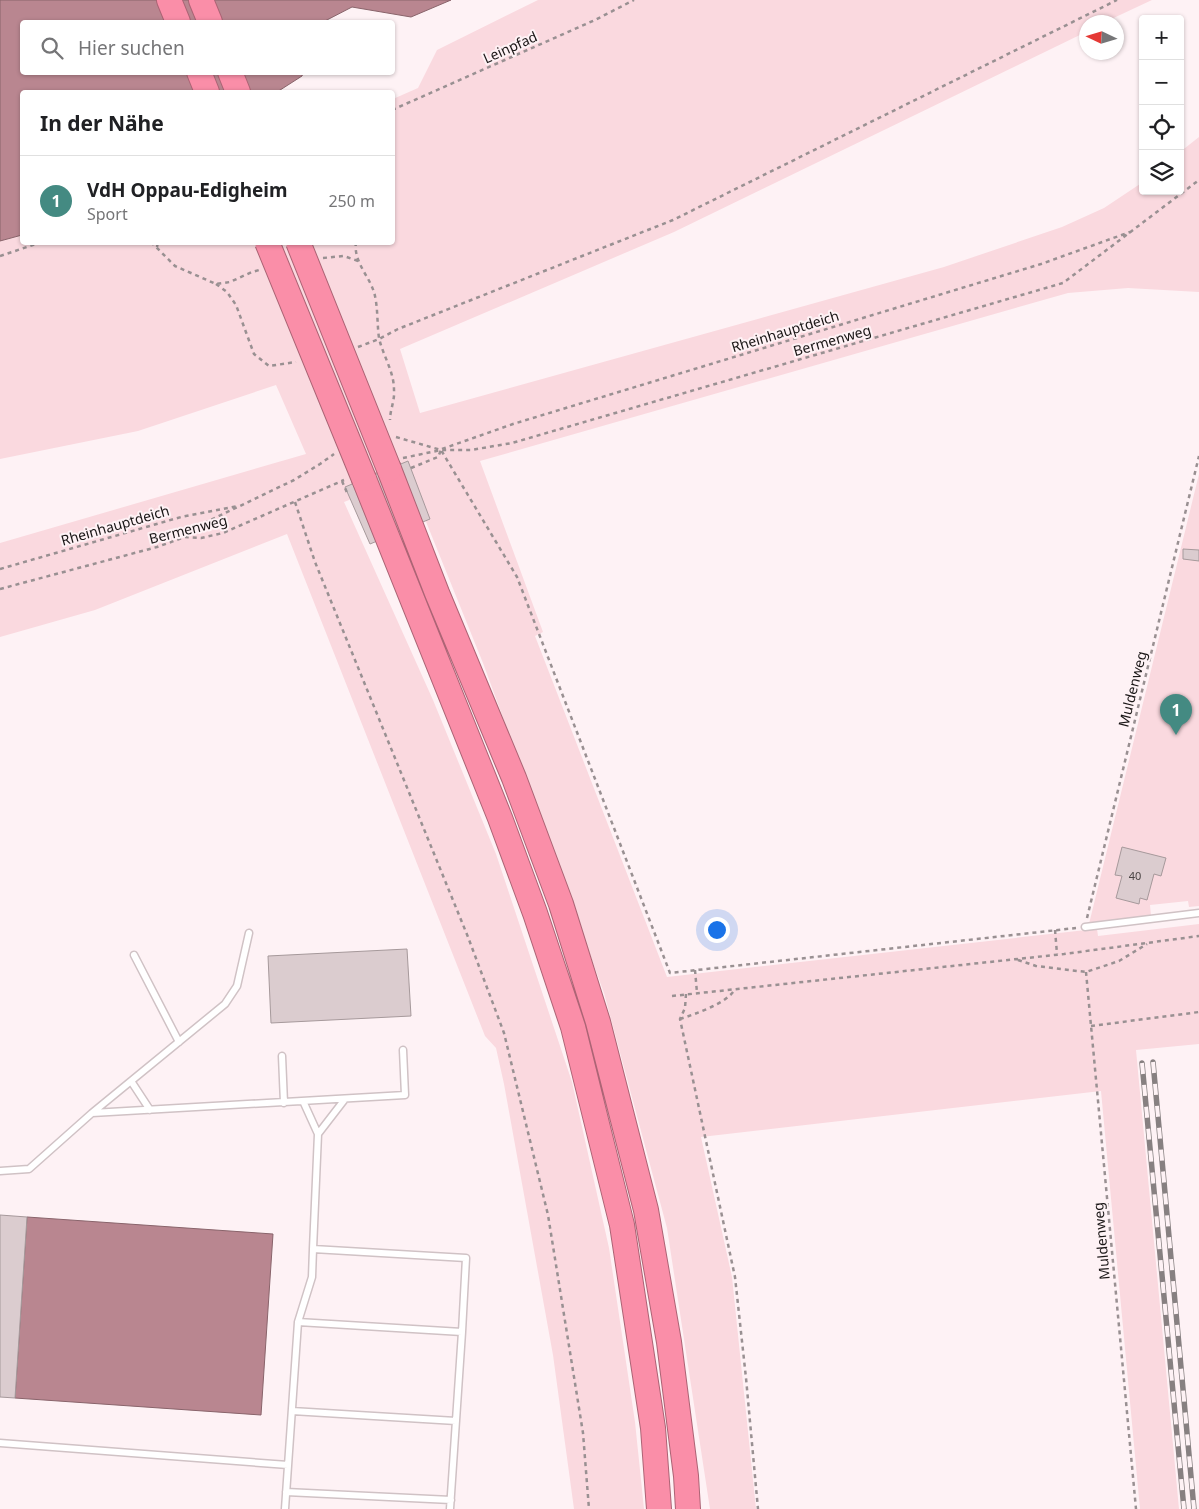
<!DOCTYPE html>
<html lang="de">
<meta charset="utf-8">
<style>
:root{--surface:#fff;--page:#f6f6f6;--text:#202124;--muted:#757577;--line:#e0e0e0;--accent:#448a82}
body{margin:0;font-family:"Noto Sans",sans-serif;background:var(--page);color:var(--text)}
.controls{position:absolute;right:15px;top:15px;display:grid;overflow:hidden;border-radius:5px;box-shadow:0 1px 4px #0004}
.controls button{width:45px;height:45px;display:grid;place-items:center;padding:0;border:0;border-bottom:1px solid var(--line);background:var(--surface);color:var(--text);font:25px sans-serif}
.compass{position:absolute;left:1079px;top:15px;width:45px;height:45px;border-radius:50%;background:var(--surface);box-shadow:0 1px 4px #0004;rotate:274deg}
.you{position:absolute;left:716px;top:929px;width:18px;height:18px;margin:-12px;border:4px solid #fff;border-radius:50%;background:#1a73e8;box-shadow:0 0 0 8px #1a73e833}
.badge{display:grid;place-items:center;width:32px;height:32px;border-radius:50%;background:var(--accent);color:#fff;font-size:16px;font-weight:700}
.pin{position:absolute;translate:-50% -41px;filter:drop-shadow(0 1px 2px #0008)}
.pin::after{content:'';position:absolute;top:26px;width:18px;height:15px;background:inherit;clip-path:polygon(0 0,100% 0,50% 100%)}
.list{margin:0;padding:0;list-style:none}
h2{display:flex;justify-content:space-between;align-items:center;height:65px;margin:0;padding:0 20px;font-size:21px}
h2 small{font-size:16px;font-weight:400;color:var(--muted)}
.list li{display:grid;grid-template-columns:32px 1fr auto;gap:15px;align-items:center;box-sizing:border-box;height:90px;padding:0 20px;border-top:1px solid var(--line)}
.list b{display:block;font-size:19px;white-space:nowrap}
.list p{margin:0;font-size:16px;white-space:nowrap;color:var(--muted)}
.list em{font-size:16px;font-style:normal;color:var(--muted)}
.icon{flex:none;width:28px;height:28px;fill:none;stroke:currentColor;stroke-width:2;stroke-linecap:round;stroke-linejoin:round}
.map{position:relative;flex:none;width:1199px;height:1509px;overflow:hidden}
.search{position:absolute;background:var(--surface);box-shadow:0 1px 4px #0004;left:20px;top:20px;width:375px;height:55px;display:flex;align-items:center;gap:12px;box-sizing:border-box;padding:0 18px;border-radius:5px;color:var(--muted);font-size:19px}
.panel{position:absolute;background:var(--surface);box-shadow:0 1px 4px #0004;left:20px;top:90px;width:375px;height:155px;border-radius:5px}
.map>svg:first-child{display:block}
.green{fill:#fad9df}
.water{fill:#b98690;stroke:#89646b}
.building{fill:#dbcccf;stroke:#a6999b}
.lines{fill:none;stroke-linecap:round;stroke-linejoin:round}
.service-casing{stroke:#d0c2c5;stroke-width:9}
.motorway-casing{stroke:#ac6475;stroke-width:26}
.path{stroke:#999092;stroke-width:2.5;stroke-dasharray:4 4;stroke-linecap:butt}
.service{stroke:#fff;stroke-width:6}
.motorway{stroke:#fa8ea8;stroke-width:24}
.rail-casing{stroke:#878081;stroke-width:5.5}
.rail{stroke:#fef2f5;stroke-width:4;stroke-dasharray:11;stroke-linecap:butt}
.motorway-bridge-casing{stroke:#ac6475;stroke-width:26;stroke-linecap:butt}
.motorway-bridge{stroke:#fa8ea8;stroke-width:24}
.labels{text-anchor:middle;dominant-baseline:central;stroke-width:4;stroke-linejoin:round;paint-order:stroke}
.number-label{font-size:11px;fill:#4a4444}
.street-label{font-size:14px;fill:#1a1616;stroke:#fef2f5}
</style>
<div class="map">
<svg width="1199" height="1509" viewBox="0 0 1199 1509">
<rect width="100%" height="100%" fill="#fef2f5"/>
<path class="green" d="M538 0H1152L1105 22H1086V32L674 232 400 349 420 413 944 267 1062 227 1104 208 1143 182V191H1180V152L1199 137V292L1128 288 1068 293 480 461 543 632 535 636 667 977 1086 930 1097 929 1098 936 1199 924V1044L1136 1050 1179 1509H1140L1101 1091 701 1137 732 1277 756 1509H710L667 1228 604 993 483 663 408 477 344 502 433 700 496 854 572 1082 609 1248 635 1422 644 1509H574L553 1355 504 1084 496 1048 485 1036 287 534 95 610 0 637V543L306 454 276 385 138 431 0 459V241L22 235V242H392L393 99 418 88 437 50Z
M1199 474V906L1189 907 1188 901 1150 905 1151 916 1089 924Z"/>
<path class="water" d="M0 0H451L411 17 352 7 323 22H22V72L303 73 302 76 277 92H22V235L0 241Z
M27 1217 273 1234 261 1415 15 1398Z"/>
<path class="building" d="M408 461 430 519 370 544 345 487Z
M1183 549 1199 550V561L1183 559Z
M1122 847 1166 858 1161 876 1154 874 1147 900 1140 898 1139 904 1116 898 1122 876 1115 875Z
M407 949 411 1016 271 1023 268 956Z
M0 1215 27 1217 15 1398 0 1397Z"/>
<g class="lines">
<defs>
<path id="service" d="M1085 927 1199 913
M134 955 179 1042
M282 1056 284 1103
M131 1081 150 1110
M92 1113 225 1004 237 986 249 933
M318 1134 345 1099
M0 1171 29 1169 92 1113 405 1095 403 1050
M313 1249 466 1258 462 1332
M298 1322 462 1332 450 1509
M292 1411 456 1421
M0 1443 288 1465
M286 1492 451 1500
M285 1509 298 1322 312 1277 313 1249 318 1134 303 1101"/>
<path id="motorway" d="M169 0 178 22
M201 0 210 22
M199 72 207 92
M230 72 238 92
M389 469 437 593 514 778 561 904 598 1022 646 1210 669 1342 686 1476 688 1509
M364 479 500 818 535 913 573 1027 622 1225 653 1428 659 1509"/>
</defs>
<use href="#service" class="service-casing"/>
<use href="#motorway" class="motorway-casing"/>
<path class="path" d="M392 110 595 20 634 0
M151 242 175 266 216 284 230 282 252 272 259 270
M356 242C353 263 371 277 375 296 378 310 377 324 379 338 383 356 394 371 394 390 395 400 390 410 390 420
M157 247 158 242
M0 256 42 242
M323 258 344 256 358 261
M216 284 227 292 236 305 254 354 269 366 296 362
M358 347 379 339 398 329 673 220 1117 0
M396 437 441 450 517 577 670 973 1076 928
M442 449 513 424 1041 264 1130 232
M403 458 441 450H471L512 443 1063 283 1199 180
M411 468 438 457 441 450
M342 481 348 495
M295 502 315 562 468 937 504 1033 548 1215 583 1433 589 1509
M185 537 196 527 294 480 320 464 334 454
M0 569 181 517 238 506
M0 589 157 547 185 537 201 538 223 533 344 480
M1087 918 1199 456
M1055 930 1057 954
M1018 960 1036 966 1086 972 1119 961 1147 944
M695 970 697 993
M1086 972 1136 1509
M686 994 685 1008 680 1019 735 1277 746 1378 758 1509
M672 996 1064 954 1199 936
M680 1019C695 1014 728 1003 735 989
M1091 1026 1199 1012"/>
<use href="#service" class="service"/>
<use href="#motorway" class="motorway"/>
<defs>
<path id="rail" d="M1153 1062 1194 1509
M1142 1063 1184 1509"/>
</defs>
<use href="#rail" class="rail-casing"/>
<use href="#rail" class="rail"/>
<defs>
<path id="motorway-bridge" d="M267 242 364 479
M298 242 389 469"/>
</defs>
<use href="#motorway-bridge" class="motorway-bridge-casing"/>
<use href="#motorway-bridge" class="motorway-bridge"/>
</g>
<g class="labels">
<g class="number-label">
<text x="1135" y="875">40</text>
</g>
<g class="street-label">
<text transform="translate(510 47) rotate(-24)">Leinpfad</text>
<text transform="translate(785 331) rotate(-17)">Rheinhauptdeich</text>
<text transform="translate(832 340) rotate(-16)">Bermenweg</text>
<text transform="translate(115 525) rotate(-16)">Rheinhauptdeich</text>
<text transform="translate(188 529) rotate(-14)">Bermenweg</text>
<text transform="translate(1132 689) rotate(-76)">Muldenweg</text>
<text transform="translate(1101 1241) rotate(-95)">Muldenweg</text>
</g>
</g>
</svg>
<div class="controls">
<button>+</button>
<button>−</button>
<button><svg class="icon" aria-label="locate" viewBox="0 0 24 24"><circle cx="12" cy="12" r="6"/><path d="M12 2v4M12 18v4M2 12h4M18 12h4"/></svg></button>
<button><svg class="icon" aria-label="layers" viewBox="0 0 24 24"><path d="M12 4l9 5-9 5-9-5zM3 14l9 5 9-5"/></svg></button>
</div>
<svg class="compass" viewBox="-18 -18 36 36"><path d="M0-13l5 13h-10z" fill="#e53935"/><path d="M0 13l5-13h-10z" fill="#757577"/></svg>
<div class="you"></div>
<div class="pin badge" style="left:1176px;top:735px">1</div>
<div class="search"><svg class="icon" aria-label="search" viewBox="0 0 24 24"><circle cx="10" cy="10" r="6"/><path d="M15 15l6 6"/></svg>Hier suchen</div>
<section class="panel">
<h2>In der Nähe<small></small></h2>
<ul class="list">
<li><span class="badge">1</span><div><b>VdH Oppau-Edigheim</b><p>Sport</p></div><em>250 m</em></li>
</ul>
</section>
</div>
